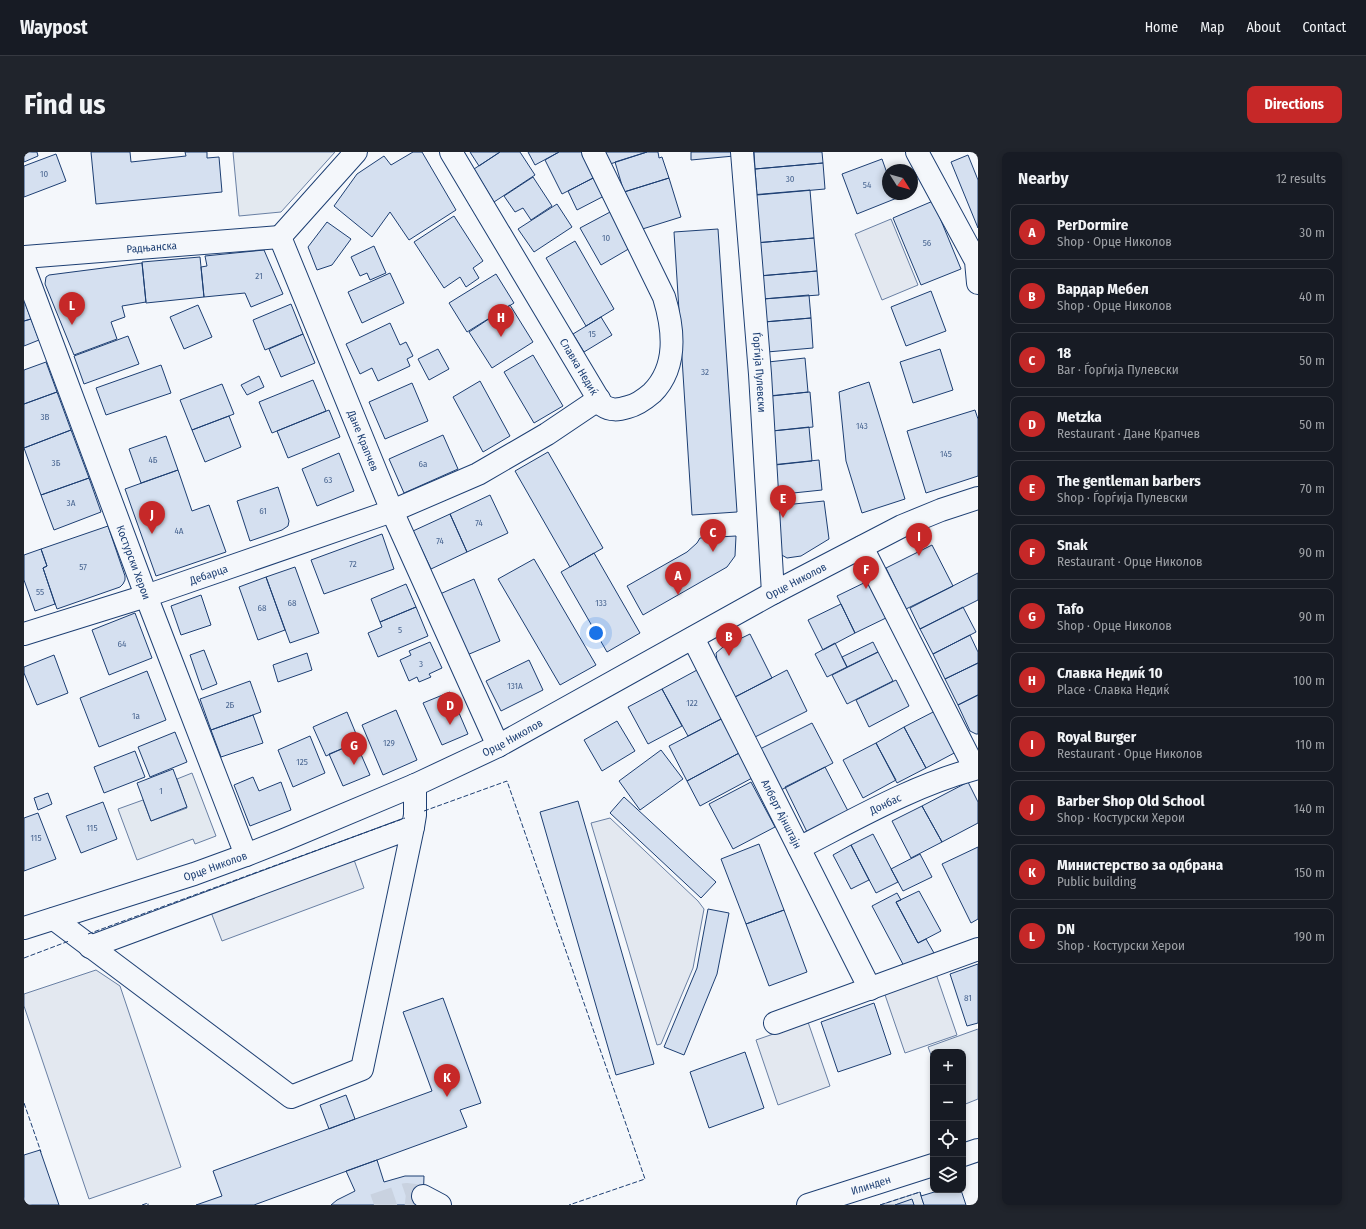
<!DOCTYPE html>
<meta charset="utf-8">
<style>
:root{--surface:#171b24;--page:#20242c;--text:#f1f3f6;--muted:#9ea1a6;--line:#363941;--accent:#c62828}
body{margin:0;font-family:"Fira Sans Condensed",sans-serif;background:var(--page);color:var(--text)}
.controls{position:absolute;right:12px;bottom:12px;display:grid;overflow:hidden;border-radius:8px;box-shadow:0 2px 6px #0003}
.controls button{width:36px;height:36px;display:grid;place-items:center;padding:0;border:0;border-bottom:1px solid var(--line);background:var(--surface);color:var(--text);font:20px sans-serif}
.compass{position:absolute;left:858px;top:12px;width:36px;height:36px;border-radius:50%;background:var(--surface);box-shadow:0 2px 6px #0003;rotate:127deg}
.you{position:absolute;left:572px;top:481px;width:14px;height:14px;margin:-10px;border:3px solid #fff;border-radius:50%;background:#1a73e8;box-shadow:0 0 0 6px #1a73e833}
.badge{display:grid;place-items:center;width:26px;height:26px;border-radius:50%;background:var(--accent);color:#fff;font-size:13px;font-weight:700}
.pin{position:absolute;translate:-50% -33px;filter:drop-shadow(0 1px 2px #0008)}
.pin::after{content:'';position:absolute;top:21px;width:14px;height:12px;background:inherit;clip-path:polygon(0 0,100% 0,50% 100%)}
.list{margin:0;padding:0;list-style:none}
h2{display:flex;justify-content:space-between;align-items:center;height:52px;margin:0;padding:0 16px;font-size:17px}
h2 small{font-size:13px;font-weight:400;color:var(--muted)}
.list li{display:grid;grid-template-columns:26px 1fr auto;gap:12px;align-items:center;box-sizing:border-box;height:56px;margin:0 8px 8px;padding:0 8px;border:1px solid var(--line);border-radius:8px}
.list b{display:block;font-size:15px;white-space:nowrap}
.list p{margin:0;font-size:13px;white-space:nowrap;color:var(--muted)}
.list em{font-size:13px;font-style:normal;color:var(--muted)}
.icon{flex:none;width:22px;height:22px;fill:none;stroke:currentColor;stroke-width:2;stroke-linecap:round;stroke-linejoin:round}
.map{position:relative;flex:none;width:954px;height:1053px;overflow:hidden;border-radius:8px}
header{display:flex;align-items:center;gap:24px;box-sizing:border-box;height:56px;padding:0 20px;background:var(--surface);border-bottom:1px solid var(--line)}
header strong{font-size:19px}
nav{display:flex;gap:22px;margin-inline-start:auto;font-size:14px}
.intro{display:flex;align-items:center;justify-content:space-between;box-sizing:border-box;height:96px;padding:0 24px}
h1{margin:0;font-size:28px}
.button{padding:10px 18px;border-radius:8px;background:var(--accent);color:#fff;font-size:14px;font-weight:700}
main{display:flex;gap:24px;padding:0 24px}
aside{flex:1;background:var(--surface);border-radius:8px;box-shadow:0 2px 6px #0003}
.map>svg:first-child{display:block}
.green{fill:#e3e9f0;stroke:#687fa3}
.parking{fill:#e3e8f0;stroke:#687fa3}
.building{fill:#d5e0f0;stroke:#1d3f73}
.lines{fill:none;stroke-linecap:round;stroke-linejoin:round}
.minor-tunnel{stroke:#c9d2e0;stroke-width:22;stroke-dasharray:22 11;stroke-linecap:butt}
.minor-casing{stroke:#1d3f73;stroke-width:24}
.minor{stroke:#f4f7fb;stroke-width:22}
.fence{stroke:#1d3f73;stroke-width:1;stroke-dasharray:5 2;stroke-linecap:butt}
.labels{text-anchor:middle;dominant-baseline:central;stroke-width:3;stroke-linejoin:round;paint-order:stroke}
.number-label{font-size:9px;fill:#4b6792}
.street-label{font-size:11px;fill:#1d3f73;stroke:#f4f7fb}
</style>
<header>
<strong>Waypost</strong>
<nav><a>Home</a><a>Map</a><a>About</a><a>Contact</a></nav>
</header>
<div class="intro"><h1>Find us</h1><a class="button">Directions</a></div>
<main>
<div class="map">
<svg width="954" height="1053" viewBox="0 0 954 1053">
<rect width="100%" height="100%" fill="#f4f7fb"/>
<path class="green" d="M209 0H311L257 60 215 64Z
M168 621 192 684 171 692 169 687 113 708 94 657 119 648 127 669 163 656 153 627Z
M954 877V947L939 953V900H909V908L904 895Z
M896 1040 900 1053H890L888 1048 871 1053H856Z"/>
<path class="parking" d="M867 67 894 133 858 148 831 82Z
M586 666 674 749 680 757 669 816 637 892 633 893 567 671Z
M328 702 340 736 198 789 185 755Z
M72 818 96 834 157 1015 65 1047 0 854V842Z
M911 819 933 883 881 901 859 837Z
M784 870 806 934 754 953 732 888Z"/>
<path class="building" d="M0 0H13L14 4 0 10Z
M67 0H106L107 10 162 4 161 0H183V6L195 5 198 40 72 52Z
M389 0H398L432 58 385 88 366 60 348 85 310 54 333 22 360 4 367 13Z
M446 0H476L455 14Z
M476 0H496L511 23 470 50 450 17Z
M504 0H535L511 13Z
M535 0H561L573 24 538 42 521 8Z
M576 0H623L583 13Z
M623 0H634L635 6 638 5 645 26 600 40 591 10Z
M667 0H709L710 4 667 8Z
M730 0H798L799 11 731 17Z
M32 2 42 29 0 45V14Z
M944 3 954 28V76L927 10Z
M858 7 864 24V42H871L873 46 833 62 818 22Z
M799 11 801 37 733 43 731 17Z
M573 24 582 43 553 58 544 39Z
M509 25 528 54 507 68 499 56 491 60 480 44Z
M645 26 657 65 612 79 600 40Z
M786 38 790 86 731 91 727 43Z
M909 49 937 117 897 133 869 66Z
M533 52 548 75 510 100 494 77Z
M588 59 608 95 577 113 556 76Z
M430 64 459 109 449 116 455 126 442 135 436 125 420 136 390 90Z
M303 70 327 87 308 113 293 118 284 95Z
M694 77 713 360 668 363 650 80Z
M790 86 793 119 734 124 731 91Z
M551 89 590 157 562 174 522 106Z
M350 94 362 121 346 128 343 121 336 124 327 105Z
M240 98 259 142 227 155 221 141 180 145 177 115 183 114 181 104Z
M176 105 180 145 122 151 118 110Z
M118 111 122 150 98 154 101 165 87 170 93 187 50 203 21 132 22 125 25 123Z
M793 119 795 143 739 147 736 124Z
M366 121 380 151 338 171 324 140Z
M472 122 490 151 443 180 425 151Z
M907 139 922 179 882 194 867 155Z
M785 143 787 166 740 170 739 147Z
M0 148 7 167 0 169Z
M267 152 279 182 241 198 229 168Z
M174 153 188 185 160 197 146 165Z
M486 153 509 190 468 216 445 180Z
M577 165 588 183 560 200 549 182Z
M787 166 789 196 743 200 740 170Z
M7 167 15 188 0 194V169Z
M366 171 376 193 382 190 389 204 383 207 386 214 354 229 348 216 336 222 322 192Z
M279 182 291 211 257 225 245 197Z
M104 184 115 212 60 232 50 204Z
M414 197 425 217 405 228 394 207Z
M916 197 929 238 889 251 876 210Z
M509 203 539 254 510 271 480 220Z
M781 206 784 240 748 244 744 210Z
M22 210 33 240 0 252V218Z
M137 213 147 241 82 263 72 236Z
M235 224 240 235 223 243 217 233Z
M289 228 302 259 248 281 235 250Z
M456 229 486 284 459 300 429 245Z
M845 230 881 347 838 361 822 309 815 240Z
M388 231 404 269 361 287 345 250Z
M198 232 210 262 168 278 156 248Z
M33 240 47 278 0 296V252Z
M786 240 789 275 748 279 744 244Z
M305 258 316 285 264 306 253 279Z
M951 258 954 267V324L902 341 883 279Z
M205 264 217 295 181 310 168 278Z
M785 275 788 309 751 313 748 279Z
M47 278 65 326 17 343 0 296Z
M419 283 434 317 380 341 365 307Z
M142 284 154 318 117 331 105 297Z
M524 300 579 396 546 415 491 319Z
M315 301 330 339 293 354 278 317Z
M795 308 798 338 750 343 747 313Z
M154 318 168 359 185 353 202 400 132 424 101 337Z
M65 326 77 360 30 378 17 343Z
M254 335 265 369 264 374 258 378 226 389 213 349Z
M466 343 484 381 443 400 426 362Z
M800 349 805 387 777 404 763 406 756 402 750 354Z
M426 362 443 400 407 417 389 379Z
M84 374 101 424V428L99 432 96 435 33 457 19 416 23 414 17 397Z
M358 382 370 417 300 442 287 408Z
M712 384 711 404 703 415 619 463 603 434 663 400 673 391 676 386Z
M908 393 929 434 882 457 862 416Z
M17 397 23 414 19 416 31 452 11 459 0 428V403Z
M570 401 616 481 583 500 537 420Z
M510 407 572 513 536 533 474 427Z
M271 415 295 481 266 491 242 425Z
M954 421V448L896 477 886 456Z
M242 425 261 478 234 488 215 435Z
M450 427 476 489 443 503 416 442Z
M846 428 864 465 831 481 813 444Z
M382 432 392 455 356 470 347 447Z
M177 443 187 473 157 483 147 454Z
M817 452 831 481 799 498 784 468Z
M392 455 404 484 354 505 344 481 358 475 356 470Z
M939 455 952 480 909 502 896 477Z
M111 461 128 506 85 523 68 478Z
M726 482 748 526 711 545 693 508 692 501 699 495Z
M946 483 954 500V511L921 527 909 502Z
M406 490 418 516 405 522 407 525 395 530 393 525 385 529 376 508 387 503 385 499Z
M849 490 854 500 823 515 818 505Z
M811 491 823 515 803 525 791 502Z
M180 498 193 532 178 538 166 503Z
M854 500 869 529 823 552 808 523Z
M283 501 288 518 254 530 249 513Z
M30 503 44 541 13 553 0 521V515Z
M505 508 519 538 477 559 462 529Z
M954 511V543L934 553 921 527Z
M673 518 699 566 664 584 638 537Z
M763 518 783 559 731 585 711 545Z
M123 519 142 568 75 595 56 546Z
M872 528 885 554 845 575 832 548Z
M226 529 237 560 187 578 176 547Z
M638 537 658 574 624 592 604 555Z
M426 540 444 582 418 593 399 551Z
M954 543V582H952L946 579 934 553Z
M372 558 393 608 359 623 338 573Z
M913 558 934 599 902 616 880 575Z
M323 560 335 589 302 604 289 575Z
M229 563 239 591 197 605 187 578Z
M699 566 717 600 663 629 645 594Z
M593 569 611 599 578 619 560 588Z
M788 571 809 611 757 638 736 597Z
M880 575 902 616 873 631 852 591Z
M151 580 163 610 126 625 114 595Z
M286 584 301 621 269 635 254 598Z
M332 591 346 623 319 634 305 602Z
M852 591 872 628 839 646 819 608Z
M637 598 659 627 616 658 595 629Z
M111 599 121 625 80 641 70 615Z
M717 600 730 625 676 654 663 629Z
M801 615 824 659 783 680 761 635Z
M149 617 163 655 127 669 113 631Z
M229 625 235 639 257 630 267 658 226 674 210 633Z
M727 630 751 675 709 697 685 652Z
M944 630 954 650V671L918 690 898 654Z
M24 641 28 652 14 658 10 646Z
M600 645 692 730 677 746 586 661Z
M554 649 630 912 592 923 516 660Z
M79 650 93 687 57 701 42 664Z
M898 654 918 690 887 706 868 669Z
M14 661 32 707 0 719V666Z
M849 682 874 730 852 741 827 693Z
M735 692 760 758 722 772 697 707Z
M827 693 845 728 827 737 809 703Z
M954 695V767L947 771 918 712Z
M896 702 908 725 879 739 867 717Z
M895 739 917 779 894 791 872 750Z
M873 741 877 748 872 750 894 791 902 787 910 801 881 816 848 754Z
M684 757 705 761 693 822 660 903 640 895 673 816Z
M760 758 783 820 745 834 722 772Z
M954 812V871L943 874 926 822Z
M419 846 457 951 436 958 443 975 230 1053H172L198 1044 189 1019 408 939 379 860Z
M850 851 867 902 814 920 797 870Z
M721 900 740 956 685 976 666 920Z
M322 943 331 967 305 977 296 953Z
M16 998 35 1053H0V1003Z
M353 1008 360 1030 381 1024H400L399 1053H307L313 1048 331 1039 322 1019Z
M917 1038H937L942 1053H900L897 1044Z
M888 1047 890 1053H871Z"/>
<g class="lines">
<path class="minor-tunnel" d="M350 1053 382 1042 399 1044"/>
<defs>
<g id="minor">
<path id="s1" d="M427 0 578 253C587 259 594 258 604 255 613 253 621 247 628 241 654 215 650 178 640 145L569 0"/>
<path id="s2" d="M718 0 736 222 749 441"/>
<path d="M893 0 952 109 954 131"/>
<path id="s3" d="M256 85 368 359 474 594"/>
<path d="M256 85 332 0"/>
<path id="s4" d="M0 105 256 85"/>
<path id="s5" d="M0 116 126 454 222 703"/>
<path id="s6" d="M0 482 122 444 368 359 454 322 523 282 575 247"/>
<path id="s7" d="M669 486 846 837"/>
<path id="s8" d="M775 696C832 667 888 634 951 617L838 395"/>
<path d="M30 767 267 945 338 917 389 675 391 663V633"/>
<path id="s9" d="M0 776 170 722 222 703 260 688 391 633 474 594 749 441 878 374 917 358 954 346"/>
<path d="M66 795 389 675"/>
<path d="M751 871 954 797"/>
<path d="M939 1003 954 998"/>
<path d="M399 1044 416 1053"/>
<path id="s10" d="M784 1053 909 1013"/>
</g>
</defs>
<use href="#minor" class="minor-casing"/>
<use href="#minor" class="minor"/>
<path class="fence" d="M400 659 483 629 621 1027 545 1053
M64 782 381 666
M0 806 45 789
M0 951 17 1000
M118 1053 124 1051V1053
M856 1053 896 1040 897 1044"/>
</g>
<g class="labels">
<g class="number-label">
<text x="20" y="22">10</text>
<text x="766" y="27">30</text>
<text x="843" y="33">54</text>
<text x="582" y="86">10</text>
<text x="903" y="91">56</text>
<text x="235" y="124">21</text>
<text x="568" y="182">15</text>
<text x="681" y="220">32</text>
<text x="21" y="265">3B</text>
<text x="838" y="274">143</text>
<text x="922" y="302">145</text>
<text x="129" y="308">4Б</text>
<text x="32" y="311">3Б</text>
<text x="399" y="312">6a</text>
<text x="304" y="328">63</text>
<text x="47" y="351">3А</text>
<text x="239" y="359">61</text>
<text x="455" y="371">74</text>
<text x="155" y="379">4А</text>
<text x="416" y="389">74</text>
<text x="329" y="412">72</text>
<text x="59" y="415">57</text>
<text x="16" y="440">55</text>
<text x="268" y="451">68</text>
<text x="577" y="451">133</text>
<text x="238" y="456">68</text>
<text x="376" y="478">5</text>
<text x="98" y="492">64</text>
<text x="397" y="512">3</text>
<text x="491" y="534">131A</text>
<text x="668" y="551">122</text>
<text x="206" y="553">2Б</text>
<text x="112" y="564">1а</text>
<text x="365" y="591">129</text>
<text x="278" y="610">125</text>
<text x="137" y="639">1</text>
<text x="68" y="676">115</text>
<text x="12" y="686">115</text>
<text x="944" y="846">81</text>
</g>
<g class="street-label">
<text stroke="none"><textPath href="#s4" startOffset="128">Радњанска</textPath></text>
<text stroke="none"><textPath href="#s1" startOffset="250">Славка Недиќ</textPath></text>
<text stroke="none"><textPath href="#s2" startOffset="221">Ѓорѓиja Пулевски</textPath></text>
<text stroke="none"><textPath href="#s3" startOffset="220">Дане Крапчев</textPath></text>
<text stroke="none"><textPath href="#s5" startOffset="314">Костурски Херои</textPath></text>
<text stroke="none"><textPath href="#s6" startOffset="194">Дебарца</textPath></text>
<text stroke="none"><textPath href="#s9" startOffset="849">Орце Николов</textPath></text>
<text stroke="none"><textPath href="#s9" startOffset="525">Орце Николов</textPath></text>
<text stroke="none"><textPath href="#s8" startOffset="97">Донбас</textPath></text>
<text stroke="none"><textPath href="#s7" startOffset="197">Алберт Ајнштајн</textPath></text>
<text stroke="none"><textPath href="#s9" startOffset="201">Орце Николов</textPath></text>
<text stroke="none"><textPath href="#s10" startOffset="66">Илинден</textPath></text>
</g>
</g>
</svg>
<div class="controls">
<button>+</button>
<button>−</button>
<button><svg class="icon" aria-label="locate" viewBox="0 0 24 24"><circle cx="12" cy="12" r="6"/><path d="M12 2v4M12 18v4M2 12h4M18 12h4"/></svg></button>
<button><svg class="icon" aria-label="layers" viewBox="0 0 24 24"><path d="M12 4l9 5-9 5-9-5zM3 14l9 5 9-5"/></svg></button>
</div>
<svg class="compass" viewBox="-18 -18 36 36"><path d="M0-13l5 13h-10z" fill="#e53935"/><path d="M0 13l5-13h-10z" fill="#9ea1a6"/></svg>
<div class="you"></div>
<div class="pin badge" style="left:654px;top:443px">A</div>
<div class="pin badge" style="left:705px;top:504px">B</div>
<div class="pin badge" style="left:689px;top:400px">C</div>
<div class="pin badge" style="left:426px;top:573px">D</div>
<div class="pin badge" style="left:759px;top:366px">E</div>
<div class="pin badge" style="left:842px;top:437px">F</div>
<div class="pin badge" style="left:330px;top:613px">G</div>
<div class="pin badge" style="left:477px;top:185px">H</div>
<div class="pin badge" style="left:895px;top:404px">I</div>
<div class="pin badge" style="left:128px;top:382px">J</div>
<div class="pin badge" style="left:423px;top:945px">K</div>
<div class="pin badge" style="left:48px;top:173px">L</div>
</div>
<aside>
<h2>Nearby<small>12 results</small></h2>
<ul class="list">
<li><span class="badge">A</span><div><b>PerDormire</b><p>Shop · Орце Николов</p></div><em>30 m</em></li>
<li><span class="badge">B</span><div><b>Вардар Мебел</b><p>Shop · Орце Николов</p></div><em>40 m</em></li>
<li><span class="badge">C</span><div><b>18</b><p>Bar · Ѓорѓиja Пулевски</p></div><em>50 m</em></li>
<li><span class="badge">D</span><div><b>Metzka</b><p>Restaurant · Дане Крапчев</p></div><em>50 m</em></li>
<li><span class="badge">E</span><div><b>The gentleman barbers</b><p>Shop · Ѓорѓиja Пулевски</p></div><em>70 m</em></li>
<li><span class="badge">F</span><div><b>Snak</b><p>Restaurant · Орце Николов</p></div><em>90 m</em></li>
<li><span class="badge">G</span><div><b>Tafo</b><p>Shop · Орце Николов</p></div><em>90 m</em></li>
<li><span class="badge">H</span><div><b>Славка Недиќ 10</b><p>Place · Славка Недиќ</p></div><em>100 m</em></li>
<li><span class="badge">I</span><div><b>Royal Burger</b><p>Restaurant · Орце Николов</p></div><em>110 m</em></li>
<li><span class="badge">J</span><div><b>Barber Shop Old School</b><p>Shop · Костурски Херои</p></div><em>140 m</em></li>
<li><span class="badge">K</span><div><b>Министерство за одбрана</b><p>Public building</p></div><em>150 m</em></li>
<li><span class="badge">L</span><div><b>DN</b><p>Shop · Костурски Херои</p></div><em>190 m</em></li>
</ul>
</aside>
</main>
